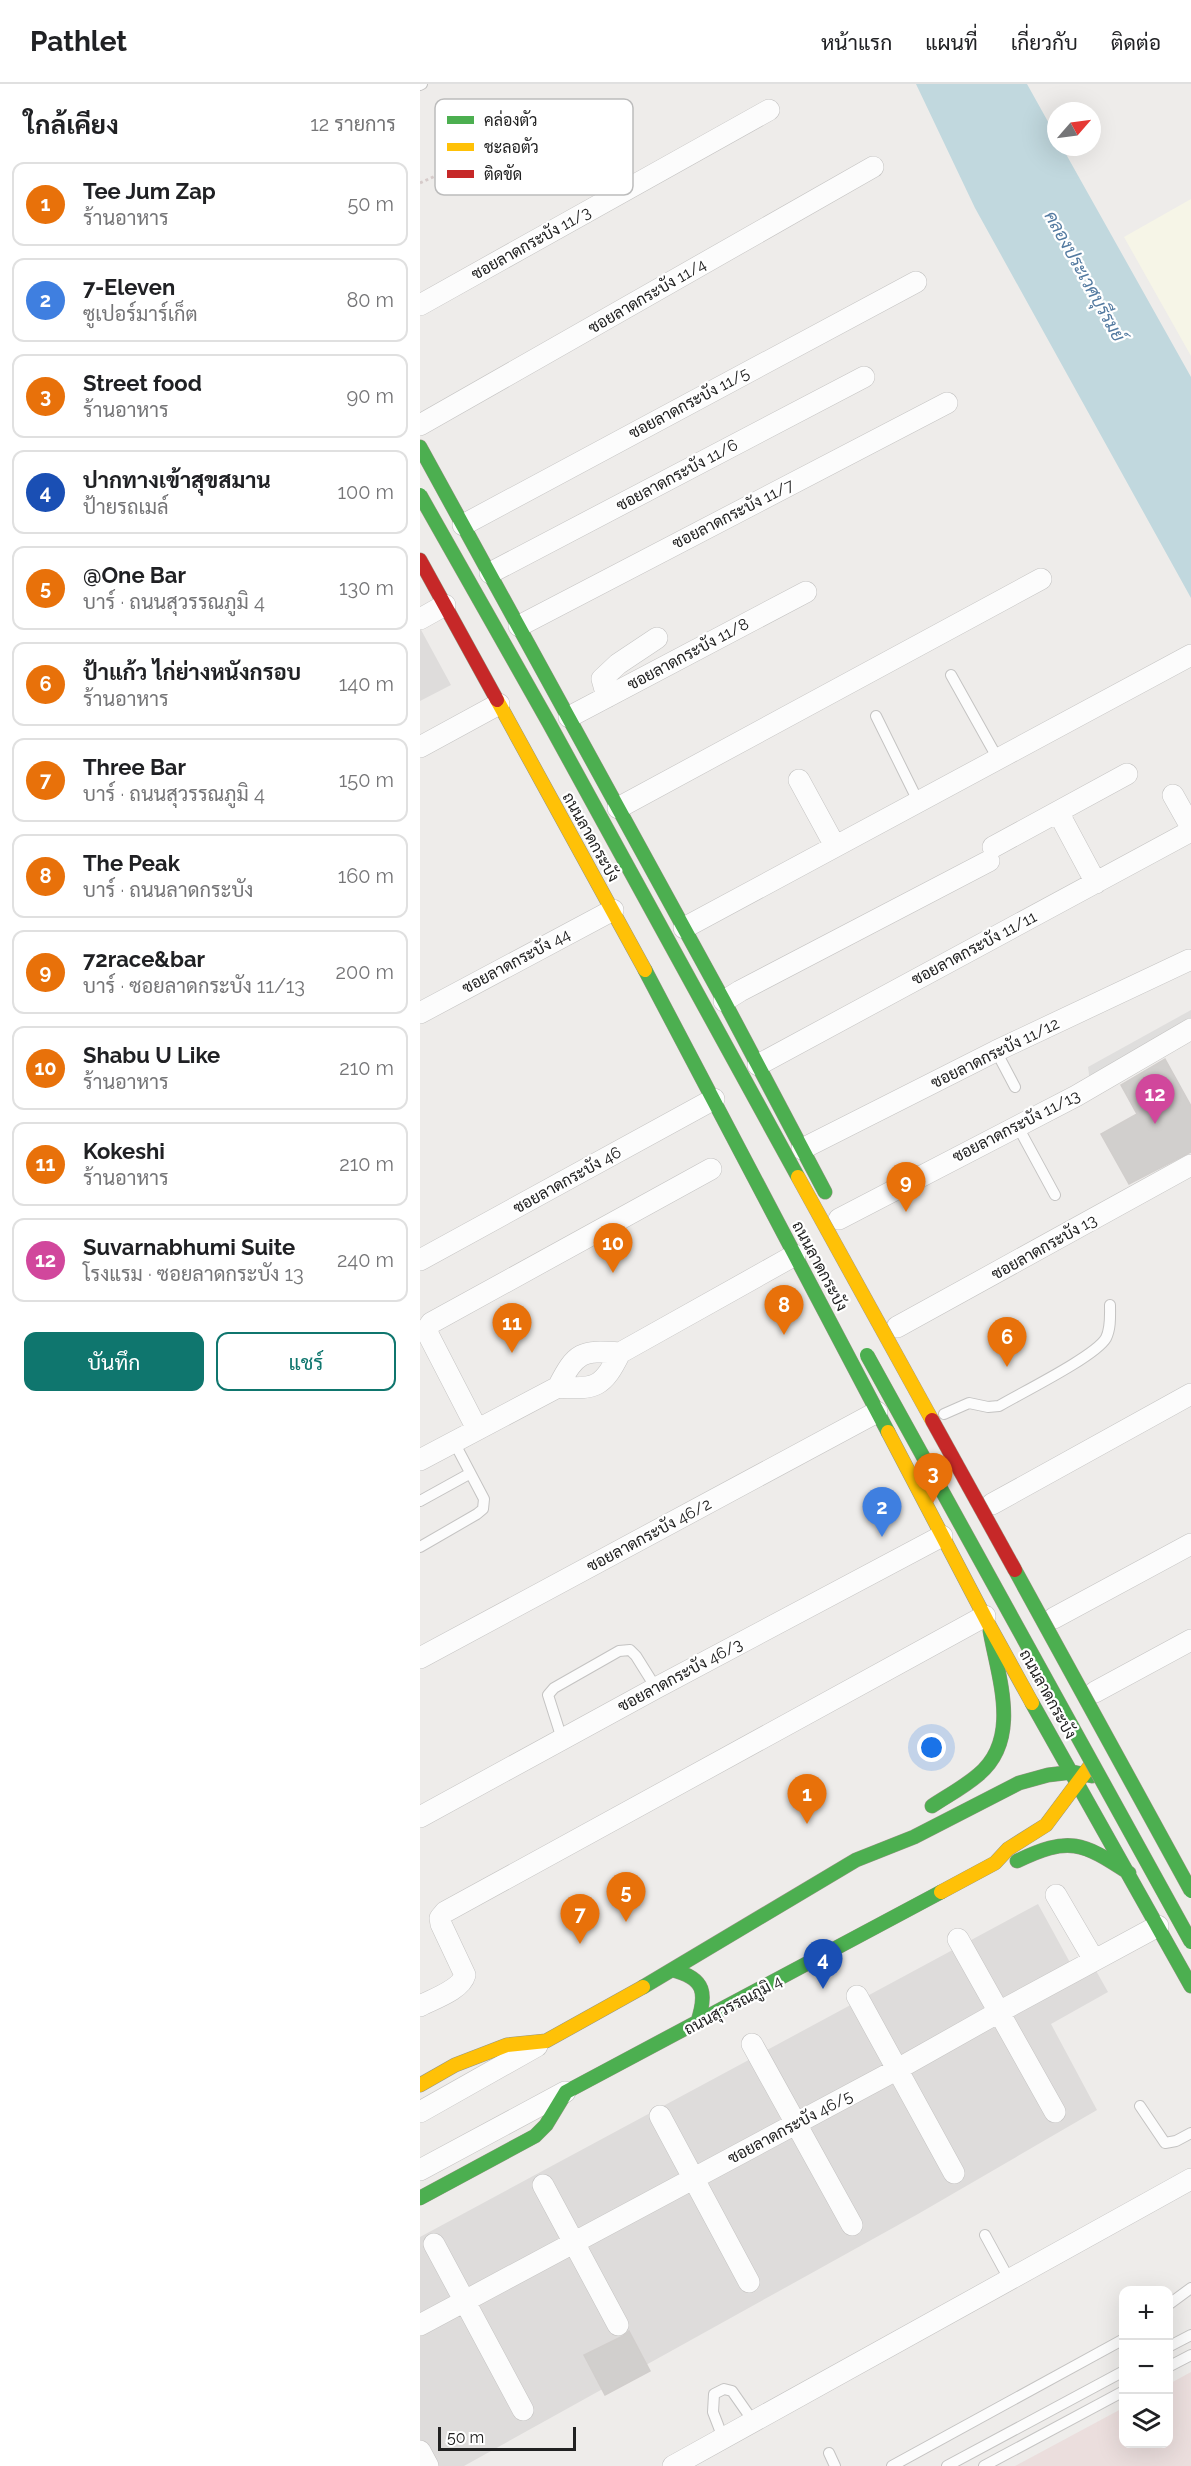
<!DOCTYPE html>
<html lang="th">
<meta charset="utf-8">
<style>
:root{--surface:#fff;--page:#f6f6f6;--text:#202124;--muted:#757577;--line:#e0e0e0;--accent:#0f766e}
body{margin:0;font-family:Raleway,Sarabun,sans-serif;background:var(--page);color:var(--text)}
.controls{position:absolute;right:18px;bottom:18px;display:grid;overflow:hidden;border-radius:12px;box-shadow:0 6px 24px #0002}
.controls button{width:54px;height:54px;display:grid;place-items:center;padding:0;border:0;border-bottom:2px solid var(--line);background:var(--surface);color:var(--text);font:30px sans-serif}
.compass{position:absolute;left:627px;top:18px;width:54px;height:54px;border-radius:50%;background:var(--surface);box-shadow:0 6px 24px #0002;rotate:62deg}
.scale{position:absolute;left:18px;bottom:15px;width:138px;box-sizing:border-box;padding-left:6px;border:3px solid #212121;border-top:0;font-size:16px;line-height:21px;white-space:nowrap;color:#212121;-webkit-text-stroke:4px #fff;paint-order:stroke}
.you{position:absolute;left:512px;top:1664px;width:21px;height:21px;margin:-15px;border:4px solid #fff;border-radius:50%;background:#1a73e8;box-shadow:0 0 0 9px #1a73e833}
.badge{display:grid;place-items:center;width:39px;height:39px;border-radius:50%;background:var(--accent);color:#fff;font-size:20px;font-weight:700}
.pin{position:absolute;translate:-50% -50px;filter:drop-shadow(0 2px 3px #0008)}
.pin::after{content:'';position:absolute;top:32px;width:21px;height:18px;background:inherit;clip-path:polygon(0 0,100% 0,50% 100%)}
.list{margin:0;padding:0;list-style:none}
h2{display:flex;justify-content:space-between;align-items:center;height:78px;margin:0;padding:0 24px;font-size:26px}
h2 small{font-size:20px;font-weight:400;color:var(--muted)}
.list li{display:grid;grid-template-columns:39px 1fr auto;gap:18px;align-items:center;box-sizing:border-box;height:84px;margin:0 12px 12px;padding:0 12px;border:2px solid var(--line);border-radius:12px}
.list b{display:block;font-size:22px;white-space:nowrap}
.list p{margin:0;font-size:20px;white-space:nowrap;color:var(--muted)}
.list em{font-size:20px;font-style:normal;color:var(--muted)}
.actions{display:flex;gap:12px;padding:18px 24px}
.actions a{flex:1;padding:14px 0;border:2px solid var(--accent);border-radius:12px;text-align:center;font-size:21px;color:var(--accent)}
.actions .main{background:var(--accent);color:#fff}
.icon{flex:none;width:33px;height:33px;fill:none;stroke:currentColor;stroke-width:2;stroke-linecap:round;stroke-linejoin:round}
.map{position:relative;flex:none;width:771px;height:2382px;overflow:hidden}
header{display:flex;align-items:center;gap:36px;box-sizing:border-box;height:84px;padding:0 30px;background:var(--surface);border-bottom:2px solid var(--line)}
header strong{font-size:28px}
nav{display:flex;gap:33px;margin-inline-start:auto;font-size:21px}
main{display:flex}
aside{flex:1;background:var(--surface)}
.map>svg:first-child{display:block}
.residential{fill:#dedcdb}
.commercial{fill:#ebdedd}
.education{fill:#f6f5e7}
.parking{fill:#dfdedd}
.water{fill:#c1d8de}
.building{fill:#d1cfcd;stroke:#d1cecc;stroke-width:1.5}
.lines{fill:none;stroke-linecap:round;stroke-linejoin:round}
.lane-casing{stroke:#c4c3c2;stroke-width:12}
.street-casing{stroke:#c4c3c2;stroke-width:22}
.fast-casing{stroke:#959683;stroke-width:15}
.slow-casing{stroke:#959683;stroke-width:15}
.jam-casing{stroke:#959683;stroke-width:15}
.path{stroke:#d6cbca;stroke-width:3;stroke-dasharray:3 3;stroke-linecap:butt}
.lane{stroke:#fcfcfc;stroke-width:10}
.street{stroke:#fcfcfc;stroke-width:21}
.fast{stroke:#4caf50;stroke-width:14}
.slow{stroke:#ffc107;stroke-width:14}
.jam{stroke:#c62828;stroke-width:14}
.fast-bridge-casing{stroke:#a39a89;stroke-width:15;stroke-linecap:butt}
.slow-bridge-casing{stroke:#a39a89;stroke-width:15;stroke-linecap:butt}
.jam-bridge-casing{stroke:#a39a89;stroke-width:15;stroke-linecap:butt}
.fast-bridge{stroke:#4caf50;stroke-width:14}
.slow-bridge{stroke:#ffc107;stroke-width:14}
.jam-bridge{stroke:#c62828;stroke-width:14}
.labels{text-anchor:middle;dominant-baseline:central;stroke-width:4.5;stroke-linejoin:round;paint-order:stroke}
.street-label{font-size:16px;fill:#212121;stroke:#fff}
.water-label{font-size:18px;font-style:italic;fill:#537aa0;stroke:#fff}
.key{fill:#fff;stroke:#bcbcbc;stroke-width:1.5}
.key-label{font-size:16px;fill:#212121}
</style>
<header>
<strong>Pathlet</strong>
<nav><a>หน้าแรก</a><a>แผนที่</a><a>เกี่ยวกับ</a><a>ติดต่อ</a></nav>
</header>
<main>
<aside>
<h2>ใกล้เคียง<small>12 รายการ</small></h2>
<ul class="list">
<li><span class="badge" style="background:#e8710a">1</span><div><b>Tee Jum Zap</b><p>ร้านอาหาร</p></div><em>50 m</em></li>
<li><span class="badge" style="background:#3f7fe0">2</span><div><b>7-Eleven</b><p>ซูเปอร์มาร์เก็ต</p></div><em>80 m</em></li>
<li><span class="badge" style="background:#e8710a">3</span><div><b>Street food</b><p>ร้านอาหาร</p></div><em>90 m</em></li>
<li><span class="badge" style="background:#1a4fb4">4</span><div><b>ปากทางเข้าสุขสมาน</b><p>ป้ายรถเมล์</p></div><em>100 m</em></li>
<li><span class="badge" style="background:#e8710a">5</span><div><b>@One Bar</b><p>บาร์ · ถนนสุวรรณภูมิ 4</p></div><em>130 m</em></li>
<li><span class="badge" style="background:#e8710a">6</span><div><b>ป้าแก้ว ไก่ย่างหนังกรอบ</b><p>ร้านอาหาร</p></div><em>140 m</em></li>
<li><span class="badge" style="background:#e8710a">7</span><div><b>Three Bar</b><p>บาร์ · ถนนสุวรรณภูมิ 4</p></div><em>150 m</em></li>
<li><span class="badge" style="background:#e8710a">8</span><div><b>The Peak</b><p>บาร์ · ถนนลาดกระบัง</p></div><em>160 m</em></li>
<li><span class="badge" style="background:#e8710a">9</span><div><b>72race&amp;bar</b><p>บาร์ · ซอยลาดกระบัง 11/13</p></div><em>200 m</em></li>
<li><span class="badge" style="background:#e8710a">10</span><div><b>Shabu U Like</b><p>ร้านอาหาร</p></div><em>210 m</em></li>
<li><span class="badge" style="background:#e8710a">11</span><div><b>Kokeshi</b><p>ร้านอาหาร</p></div><em>210 m</em></li>
<li><span class="badge" style="background:#d1479c">12</span><div><b>Suvarnabhumi Suite</b><p>โรงแรม · ซอยลาดกระบัง 13</p></div><em>240 m</em></li>
</ul>
<div class="actions"><a class="main">บันทึก</a><a>แชร์</a></div>
</aside>
<div class="map">
<svg width="771" height="2382" viewBox="0 0 771 2382">
<rect width="100%" height="100%" fill="#eeecea"/>
<path class="residential" d="M0 544 31 601 0 617Z
M618 1820 653 1884 670 1876 688 1908 631 1940 677 2026 498 2130 44 2382H0V2153Z"/>
<path class="commercial" d="M771 2288V2382H595L703 2324 704 2360H748L749 2300Z"/>
<path class="education" d="M771 115V272L704 153Z"/>
<path class="parking" d="M771 926V941L670 998 668 983Z"/>
<path class="water" d="M496 0H607L636 52V63H642L771 293V514L555 124Z"/>
<path class="building" d="M745 975 771 1022V1068L709 1100 681 1050 717 1030 701 1001Z
M209 2247 230 2287 185 2311 164 2271 203 2252Z"/>
<g class="lines">
<defs>
<path id="lane" d="M0 1 2 0
M531 591 578 675
M456 632 498 717
M576 967 595 1003
M597 1041 635 1111
M524 1330 549 1319 568 1323 579 1322C601 1309 676 1272 686 1254 691 1244 690 1231 690 1221
M0 1417 49 1390
M0 1463 57 1430 63 1425 64 1415 34 1358
M142 1655 128 1611 134 1604 199 1567 210 1566 216 1572 236 1604
M720 2022 745 2059 756 2057 771 2049
M565 2151 589 2195
M748 2221 771 2204
M748 2263 771 2251
M748 2283 771 2271
M303 2354 293 2328 294 2310 304 2305 312 2307 333 2337
M409 2369 415 2382
M472 2382 704 2255
M527 2382 704 2287
M564 2382 704 2307"/>
<path id="street" d="M0 221 349 26
M0 341 453 83
M43 441 496 198
M70 489 444 293
M0 535 25 521
M99 542 527 319
M187 613 182 595 198 580 237 554
M149 633 386 508
M0 663 79 620
M379 696 415 762
M753 711 771 743
M198 724 621 495
M638 728 676 799
M573 763 707 690
M264 844 771 571
M304 917 320 907 569 777
M0 929 193 826
M338 981 771 747
M382 1065 576 967 769 876
M419 1135 656 1012 771 945
M0 1176 294 1015
M477 1243 771 1081
M200 1269 375 1171
M138 1303C156 1268 161 1266 200 1269
M57 1345 9 1252 7 1245 11 1239 291 1085
M0 1376 138 1303C176 1306 183 1303 200 1269
M572 1420 771 1310
M634 1534 771 1460
M0 1574 457 1328
M675 1608 771 1556
M0 1733 236 1604 522 1452
M636 1811 674 1876
M538 1855 635 2028
M437 1912 534 2089
M0 1922C13 1915 41 1906 45 1891L21 1840 20 1834 25 1828 565 1532
M332 1960 432 2141
M0 2028 117 1962
M240 2032 329 2198
M0 2086 145 2008
M123 2101 198 2241
M14 2160 103 2326
M0 2241 476 1986 579 1928 738 1842
M0 2367 8 2382
M253 2382 771 2095"/>
<path id="fast" d="M0 363 304 917 405 1108
M225 886 468 1348
M612 1619 771 1902
M512 1722C527 1712 544 1703 558 1691 602 1655 578 1593 570 1547
M597 1777C649 1752 662 1758 709 1789
M252 1886C286 1894 287 1910 277 1940
M223 1903 436 1776 494 1753 599 1699 628 1691 653 1688 672 1692
M0 2114 115 2052 126 2041 146 2008 521 1808"/>
<path id="slow" d="M77 616 225 886
M468 1348 569 1541 612 1619
M521 1808 575 1779 588 1765 626 1741 670 1682
M0 2001 35 1981 87 1961 126 1957 223 1903"/>
<path id="jam" d="M0 476 77 616"/>
</defs>
<use href="#lane" class="lane-casing"/>
<use href="#street" class="street-casing"/>
<use href="#fast" class="fast-casing"/>
<use href="#slow" class="slow-casing"/>
<use href="#jam" class="jam-casing"/>
<path class="path" d="M0 99 144 33"/>
<use href="#lane" class="lane"/>
<use href="#street" class="street"/>
<use href="#fast" class="fast"/>
<use href="#slow" class="slow"/>
<use href="#jam" class="jam"/>
<defs>
<path id="fast-bridge" d="M0 411 129 639 378 1093
M447 1271 771 1858
M595 1486 771 1807"/>
<path id="slow-bridge" d="M378 1093 512 1336"/>
<path id="jam-bridge" d="M512 1336 595 1486"/>
</defs>
<use href="#fast-bridge" class="fast-bridge-casing"/>
<use href="#slow-bridge" class="slow-bridge-casing"/>
<use href="#jam-bridge" class="jam-bridge-casing"/>
<use href="#fast-bridge" class="fast-bridge"/>
<use href="#slow-bridge" class="slow-bridge"/>
<use href="#jam-bridge" class="jam-bridge"/>
</g>
<g class="labels">
<g class="street-label">
<text transform="translate(111 159) rotate(-29)">ซอยลาดกระบัง 11/3</text>
<text transform="translate(227 212) rotate(-30)">ซอยลาดกระบัง 11/4</text>
<text transform="translate(269 319) rotate(-28)">ซอยลาดกระบัง 11/5</text>
<text transform="translate(257 391) rotate(-28)">ซอยลาดกระบัง 11/6</text>
<text transform="translate(313 430) rotate(-27)">ซอยลาดกระบัง 11/7</text>
<text transform="translate(268 570) rotate(-28)">ซอยลาดกระบัง 11/8</text>
<text transform="translate(171 753) rotate(61)">ถนนลาดกระบัง</text>
<text transform="translate(554 864) rotate(-28)">ซอยลาดกระบัง 11/11</text>
<text transform="translate(96 877) rotate(-28)">ซอยลาดกระบัง 44</text>
<text transform="translate(575 969) rotate(-26)">ซอยลาดกระบัง 11/12</text>
<text transform="translate(596 1042) rotate(-27)">ซอยลาดกระบัง 11/13</text>
<text transform="translate(147 1096) rotate(-29)">ซอยลาดกระบัง 46</text>
<text transform="translate(624 1163) rotate(-29)">ซอยลาดกระบัง 13</text>
<text transform="translate(400 1182) rotate(62)">ถนนลาดกระบัง</text>
<text transform="translate(229 1451) rotate(-28)">ซอยลาดกระบัง 46/2</text>
<text transform="translate(260 1591) rotate(-28)">ซอยลาดกระบัง 46/3</text>
<text transform="translate(628 1610) rotate(61)">ถนนลาดกระบัง</text>
<text transform="translate(313 1921) rotate(-28)">ถนนสุวรรณภูมิ 4</text>
<text transform="translate(370 2043) rotate(-28)">ซอยลาดกระบัง 46/5</text>
</g>
<g class="water-label">
<text transform="translate(665 192) rotate(61)">คลองประเวศบุรีรมย์</text>
</g>
</g>
<rect x="15" y="15" width="198" height="96" rx="9" class="key"/>
<rect x="27" y="32" width="27" height="8" fill="#4caf50"/>
<rect x="27" y="59" width="27" height="8" fill="#ffc107"/>
<rect x="27" y="86" width="27" height="8" fill="#c62828"/>
<g class="key-label">
<text x="64" y="42">คล่องตัว</text>
<text x="64" y="69">ชะลอตัว</text>
<text x="64" y="96">ติดขัด</text>
</g>
</svg>
<div class="controls">
<button>+</button>
<button>−</button>
<button><svg class="icon" aria-label="layers" viewBox="0 0 24 24"><path d="M12 4l9 5-9 5-9-5zM3 14l9 5 9-5"/></svg></button>
</div>
<svg class="compass" viewBox="-18 -18 36 36"><path d="M0-13l5 13h-10z" fill="#e53935"/><path d="M0 13l5-13h-10z" fill="#757577"/></svg>
<div class="scale">50 m</div>
<div class="you"></div>
<div class="pin badge" style="left:387px;top:1740px;background:#e8710a">1</div>
<div class="pin badge" style="left:462px;top:1453px;background:#3f7fe0">2</div>
<div class="pin badge" style="left:513px;top:1419px;background:#e8710a">3</div>
<div class="pin badge" style="left:403px;top:1905px;background:#1a4fb4">4</div>
<div class="pin badge" style="left:206px;top:1838px;background:#e8710a">5</div>
<div class="pin badge" style="left:587px;top:1283px;background:#e8710a">6</div>
<div class="pin badge" style="left:160px;top:1860px;background:#e8710a">7</div>
<div class="pin badge" style="left:364px;top:1251px;background:#e8710a">8</div>
<div class="pin badge" style="left:486px;top:1128px;background:#e8710a">9</div>
<div class="pin badge" style="left:193px;top:1189px;background:#e8710a">10</div>
<div class="pin badge" style="left:92px;top:1269px;background:#e8710a">11</div>
<div class="pin badge" style="left:735px;top:1040px;background:#d1479c">12</div>
</div>
</main>
